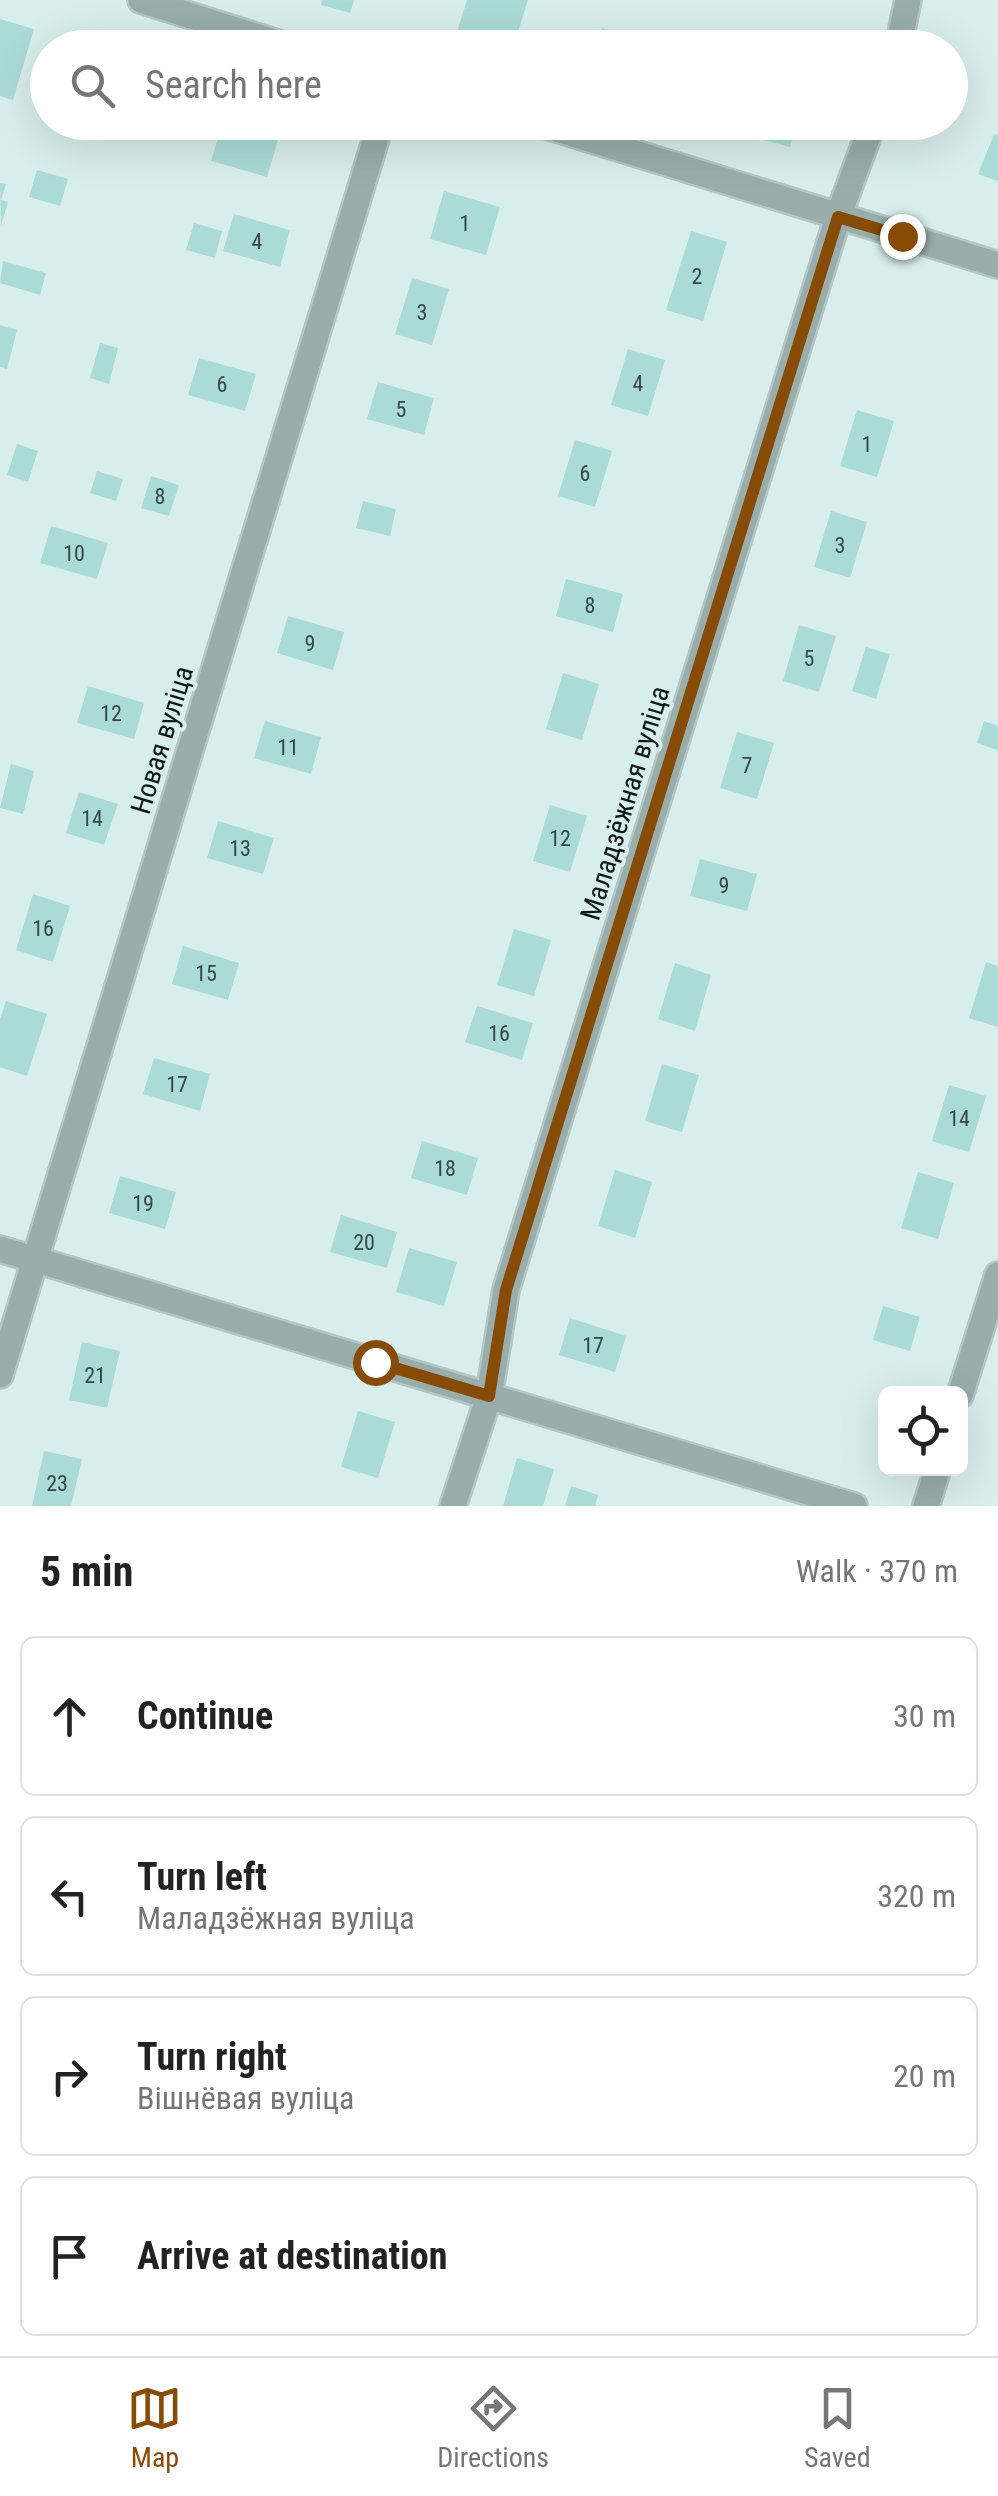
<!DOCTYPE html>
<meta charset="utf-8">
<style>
:root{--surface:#fff;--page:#f6f6f6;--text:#222;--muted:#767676;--line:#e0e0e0;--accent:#864b05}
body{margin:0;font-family:"Roboto Condensed",sans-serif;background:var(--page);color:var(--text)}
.controls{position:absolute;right:30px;bottom:30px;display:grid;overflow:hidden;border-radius:15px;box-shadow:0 10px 40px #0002}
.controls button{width:90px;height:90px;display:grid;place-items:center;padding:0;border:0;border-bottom:2px solid var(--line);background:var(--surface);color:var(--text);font:50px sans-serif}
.stop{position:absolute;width:30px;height:30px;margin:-22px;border:8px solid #864b05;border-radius:50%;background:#fff}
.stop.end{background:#864b05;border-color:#fff;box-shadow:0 2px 10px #0008}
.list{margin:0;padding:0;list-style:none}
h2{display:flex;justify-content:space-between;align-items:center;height:130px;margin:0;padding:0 40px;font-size:42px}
h2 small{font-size:32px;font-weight:400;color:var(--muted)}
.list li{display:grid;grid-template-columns:65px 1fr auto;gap:30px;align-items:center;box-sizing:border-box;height:160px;margin:0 20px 20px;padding:0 20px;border:2px solid var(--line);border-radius:15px}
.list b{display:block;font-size:38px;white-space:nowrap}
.list p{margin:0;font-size:32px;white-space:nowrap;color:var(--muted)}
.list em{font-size:32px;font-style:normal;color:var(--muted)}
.icon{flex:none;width:55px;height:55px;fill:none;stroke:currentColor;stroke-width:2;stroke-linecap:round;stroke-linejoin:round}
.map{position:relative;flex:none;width:998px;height:1506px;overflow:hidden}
.search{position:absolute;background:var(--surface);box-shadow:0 10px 40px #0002;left:30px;right:30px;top:30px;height:110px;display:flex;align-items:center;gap:25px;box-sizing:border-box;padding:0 35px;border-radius:55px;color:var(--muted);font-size:38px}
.sheet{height:850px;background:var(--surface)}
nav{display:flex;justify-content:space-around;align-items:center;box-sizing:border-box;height:140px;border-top:2px solid var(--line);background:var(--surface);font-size:28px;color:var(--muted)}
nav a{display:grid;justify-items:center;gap:5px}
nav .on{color:var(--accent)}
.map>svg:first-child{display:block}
.building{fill:#abdbd7}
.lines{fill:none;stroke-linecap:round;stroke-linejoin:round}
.street-casing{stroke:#b4c7c5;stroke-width:30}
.street{stroke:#99adab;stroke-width:25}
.route{stroke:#864b05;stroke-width:12}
.labels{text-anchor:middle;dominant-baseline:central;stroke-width:8;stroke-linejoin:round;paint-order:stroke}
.number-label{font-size:22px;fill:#364846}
.street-label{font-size:28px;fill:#0f1716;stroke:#d8eeec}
</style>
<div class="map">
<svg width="998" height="1506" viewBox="0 0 998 1506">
<rect width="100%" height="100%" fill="#d8eeec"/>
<path class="building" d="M322 0H354L350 13 321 5Z
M467 0H528L513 48H499L456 35Z
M0 19 34 29 13 100 0 96Z
M602 28 663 47 662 48H596Z
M746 122H797L790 147 742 134Z
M222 124 278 140 267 177 211 161Z
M994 134 998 135V181L978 174Z
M37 170 68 179 60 206 29 197Z
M0 183 6 184 1 200 8 202 1 226Z
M444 191 500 207 486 255 430 239Z
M234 214 290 230 280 267 223 251Z
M194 223 222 231 215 258 186 250Z
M691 231 727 242 703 321 666 310Z
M3 261 46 273 40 295 0 283Z
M412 278 449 289 432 345 395 334Z
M0 325 17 330 7 369 0 367Z
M100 343 118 348 109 384 90 378Z
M628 349 665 360 648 416 611 405Z
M199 358 256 374 245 411 188 395Z
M378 382 434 398 424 435 367 419Z
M857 410 894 421 877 477 840 466Z
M575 440 612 451 595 507 558 496Z
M17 444 38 451 28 482 7 475Z
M97 471 123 479 116 501 90 493Z
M151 476 179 485 169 516 141 508Z
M363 501 396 509 390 536 356 528Z
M831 511 867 522 850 578 814 567Z
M51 526 108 543 97 579 40 563Z
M566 579 623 594 613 632 556 616Z
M288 616 344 632 333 670 277 653Z
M799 625 836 636 819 692 783 681Z
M866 647 890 654 876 699 852 691Z
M563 673 599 684 582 740 546 729Z
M88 686 144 703 134 739 77 723Z
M265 721 321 737 311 774 254 758Z
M984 721 998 726V750L977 743Z
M737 732 774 743 757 799 720 788Z
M11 764 34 771 23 814 0 808Z
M79 792 118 804 104 845 66 833Z
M550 805 587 816 570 872 533 861Z
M218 821 274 838 263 874 207 858Z
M700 859 757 874 747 911 690 896Z
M33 894 70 906 53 962 16 950Z
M514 929 551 940 534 996 497 985Z
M183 946 239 963 228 1000 172 984Z
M986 962 998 966V1027L969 1018Z
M675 963 711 975 695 1031 658 1019Z
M6 1001 47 1014 27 1076 0 1067V1019Z
M477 1006 533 1023 522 1060 465 1042Z
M154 1058 210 1074 200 1111 143 1094Z
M662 1064 699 1075 682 1132 645 1121Z
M949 1085 986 1096 969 1152 932 1141Z
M422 1141 478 1158 467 1195 411 1178Z
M615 1170 652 1182 635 1238 598 1226Z
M918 1172 954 1183 938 1239 901 1228Z
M120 1176 176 1192 165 1229 109 1213Z
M341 1215 397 1232 387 1268 330 1252Z
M409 1248 457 1262 444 1306 396 1292Z
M883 1306 920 1317 910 1351 873 1340Z
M570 1318 626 1336 615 1372 559 1355Z
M82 1342 120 1351 107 1408 69 1400Z
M358 1411 395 1422 378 1478 341 1467Z
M44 1451 82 1459 71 1506H32Z
M517 1458 554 1469 543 1506H503Z
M571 1486 598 1495 595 1506H565Z"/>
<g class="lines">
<defs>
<path id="street" d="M141 0 293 48
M898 48 908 0
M534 122 998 265
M0 1249 854 1506
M0 1375 381 122
M960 1395 998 1275
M453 1506 489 1396 506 1290 838 217 873 122
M926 1506 938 1468"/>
</defs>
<use href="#street" class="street-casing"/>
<use href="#street" class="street"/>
</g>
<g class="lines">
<path class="route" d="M375 1362 489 1396 506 1290 838 217 902 236"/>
</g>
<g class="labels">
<g class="number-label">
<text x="465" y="223">1</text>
<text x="257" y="241">4</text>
<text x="697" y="276">2</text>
<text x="422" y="312">3</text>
<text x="638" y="383">4</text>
<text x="222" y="384">6</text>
<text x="401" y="409">5</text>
<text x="867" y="444">1</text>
<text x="585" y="473">6</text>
<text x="160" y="496">8</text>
<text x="840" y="545">3</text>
<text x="74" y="553">10</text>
<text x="590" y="605">8</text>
<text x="310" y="643">9</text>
<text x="809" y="658">5</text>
<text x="111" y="713">12</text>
<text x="288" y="747">11</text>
<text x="747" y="765">7</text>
<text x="92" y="818">14</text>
<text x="560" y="838">12</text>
<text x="240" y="848">13</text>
<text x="724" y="885">9</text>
<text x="43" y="928">16</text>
<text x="206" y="973">15</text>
<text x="499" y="1033">16</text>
<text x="177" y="1084">17</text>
<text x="959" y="1118">14</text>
<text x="445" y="1168">18</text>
<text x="143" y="1203">19</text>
<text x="364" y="1242">20</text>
<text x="593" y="1345">17</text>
<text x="95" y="1375">21</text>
<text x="57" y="1483">23</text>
</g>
<g class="street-label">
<text transform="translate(162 740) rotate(-73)">Новая вуліца</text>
<text transform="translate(625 803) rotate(-73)">Маладзёжная вуліца</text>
</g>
</g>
</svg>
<div class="controls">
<button><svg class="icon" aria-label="locate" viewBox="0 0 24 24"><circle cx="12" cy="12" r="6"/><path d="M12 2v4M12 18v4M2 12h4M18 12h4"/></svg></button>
</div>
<div class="stop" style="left:375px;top:1362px"></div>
<div class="stop end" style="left:902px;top:236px"></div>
<div class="search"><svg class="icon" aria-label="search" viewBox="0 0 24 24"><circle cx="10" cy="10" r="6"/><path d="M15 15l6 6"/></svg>Search here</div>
</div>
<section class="sheet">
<h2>5 min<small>Walk · 370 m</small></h2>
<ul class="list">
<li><svg class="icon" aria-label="ahead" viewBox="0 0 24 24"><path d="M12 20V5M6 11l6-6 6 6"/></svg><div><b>Continue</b></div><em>30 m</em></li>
<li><svg class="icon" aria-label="left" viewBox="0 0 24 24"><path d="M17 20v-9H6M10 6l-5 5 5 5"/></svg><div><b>Turn left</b><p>Маладзёжная вуліца</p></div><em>320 m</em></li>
<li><svg class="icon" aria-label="right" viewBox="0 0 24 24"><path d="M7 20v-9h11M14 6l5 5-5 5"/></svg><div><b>Turn right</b><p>Вішнёвая вуліца</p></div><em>20 m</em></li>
<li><svg class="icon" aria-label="arrive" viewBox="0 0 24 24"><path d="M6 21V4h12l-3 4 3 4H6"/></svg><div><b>Arrive at destination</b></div></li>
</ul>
</section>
<nav>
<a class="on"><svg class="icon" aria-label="map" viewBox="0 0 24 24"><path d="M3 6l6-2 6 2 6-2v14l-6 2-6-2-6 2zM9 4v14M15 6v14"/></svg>Map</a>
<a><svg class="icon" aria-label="directions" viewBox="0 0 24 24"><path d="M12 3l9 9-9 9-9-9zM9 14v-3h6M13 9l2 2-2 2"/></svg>Directions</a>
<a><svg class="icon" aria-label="saved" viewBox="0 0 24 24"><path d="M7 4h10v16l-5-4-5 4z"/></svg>Saved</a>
</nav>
